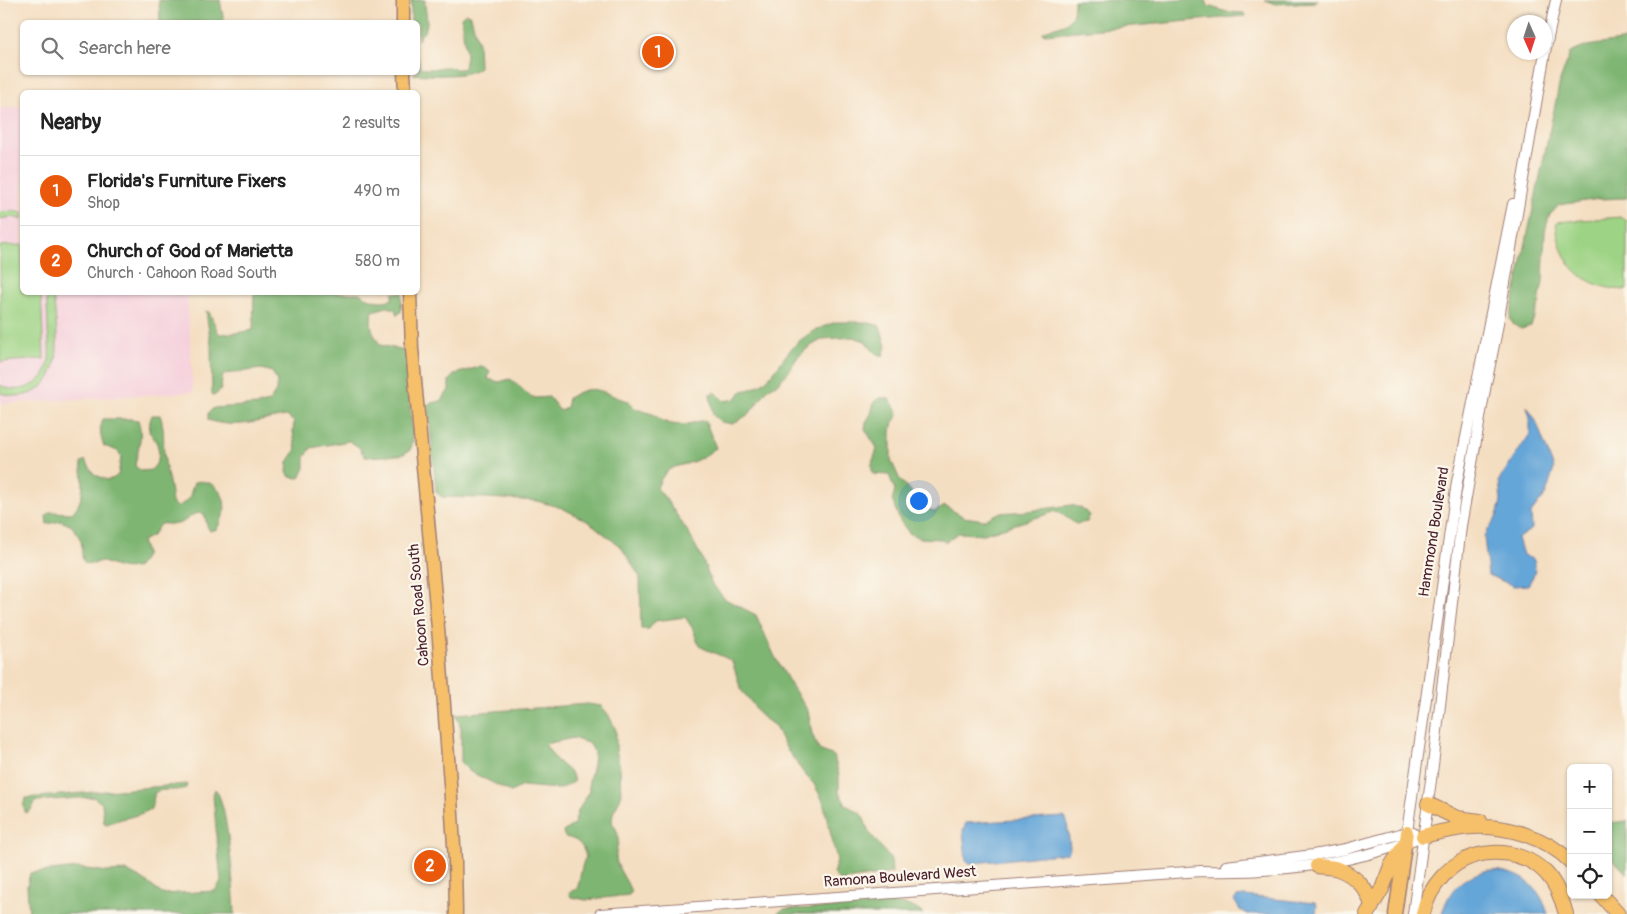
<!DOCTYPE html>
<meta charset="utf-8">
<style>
:root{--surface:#fff;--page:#f6f6f6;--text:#222;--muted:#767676;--line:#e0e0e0;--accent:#ea580c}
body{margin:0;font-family:Pangolin,sans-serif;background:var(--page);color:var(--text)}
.controls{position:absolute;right:15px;bottom:15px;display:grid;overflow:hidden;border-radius:8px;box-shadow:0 1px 4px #0004}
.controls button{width:45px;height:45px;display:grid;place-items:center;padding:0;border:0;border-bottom:1px solid var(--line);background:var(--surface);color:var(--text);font:25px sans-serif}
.compass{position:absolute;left:1507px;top:15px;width:45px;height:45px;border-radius:50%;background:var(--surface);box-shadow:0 1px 4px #0004;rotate:177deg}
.you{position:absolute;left:918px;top:500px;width:18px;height:18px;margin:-12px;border:4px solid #fff;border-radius:50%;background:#1a73e8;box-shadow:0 0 0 8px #1a73e833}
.badge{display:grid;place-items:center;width:32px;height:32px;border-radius:50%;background:var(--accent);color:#fff;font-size:16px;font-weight:700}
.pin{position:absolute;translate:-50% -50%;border:2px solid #fff;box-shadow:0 1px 5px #0006}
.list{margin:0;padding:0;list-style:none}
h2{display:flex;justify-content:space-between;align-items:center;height:65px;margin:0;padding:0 20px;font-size:21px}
h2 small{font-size:16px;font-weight:400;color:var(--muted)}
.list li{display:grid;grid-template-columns:32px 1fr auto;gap:15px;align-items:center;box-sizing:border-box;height:70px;padding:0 20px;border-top:1px solid var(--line)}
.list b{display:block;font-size:19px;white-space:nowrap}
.list p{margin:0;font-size:16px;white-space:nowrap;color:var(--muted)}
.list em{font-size:16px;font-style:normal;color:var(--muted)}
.icon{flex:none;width:28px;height:28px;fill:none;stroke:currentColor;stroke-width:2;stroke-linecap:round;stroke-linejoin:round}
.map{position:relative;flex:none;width:1627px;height:914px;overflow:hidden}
.search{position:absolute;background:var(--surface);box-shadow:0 1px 4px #0004;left:20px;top:20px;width:400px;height:55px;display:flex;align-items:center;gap:12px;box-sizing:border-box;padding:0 18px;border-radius:8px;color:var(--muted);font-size:19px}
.panel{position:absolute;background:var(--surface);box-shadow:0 1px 4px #0004;left:20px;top:90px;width:400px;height:205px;border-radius:8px}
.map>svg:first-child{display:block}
.built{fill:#f5cfdb}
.green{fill:#9dd384;stroke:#747958}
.forest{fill:#7eb572;stroke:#646a4e}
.water{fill:#65a6d8;stroke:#586282}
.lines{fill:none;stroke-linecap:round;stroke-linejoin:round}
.minor-casing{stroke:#9f7e76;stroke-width:12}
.major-casing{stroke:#9f7e76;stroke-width:15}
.highway-casing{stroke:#9f7e76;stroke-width:16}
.minor{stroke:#fff;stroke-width:10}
.major{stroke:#f6c06b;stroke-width:12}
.highway{stroke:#f6c06b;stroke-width:14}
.labels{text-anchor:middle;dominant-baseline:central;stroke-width:4.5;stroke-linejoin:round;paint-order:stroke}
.street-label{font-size:15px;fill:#4a1f2b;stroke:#fbf7ec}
</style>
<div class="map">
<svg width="1627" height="914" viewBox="0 0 1627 914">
<rect width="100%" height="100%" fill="#fbf7ec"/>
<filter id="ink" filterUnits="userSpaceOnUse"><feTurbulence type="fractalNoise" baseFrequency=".02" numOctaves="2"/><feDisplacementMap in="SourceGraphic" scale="10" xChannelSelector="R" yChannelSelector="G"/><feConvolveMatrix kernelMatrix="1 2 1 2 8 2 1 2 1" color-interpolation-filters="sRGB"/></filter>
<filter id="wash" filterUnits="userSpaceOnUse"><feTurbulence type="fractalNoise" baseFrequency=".0096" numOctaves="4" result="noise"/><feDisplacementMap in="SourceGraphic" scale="20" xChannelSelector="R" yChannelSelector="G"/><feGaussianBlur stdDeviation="1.12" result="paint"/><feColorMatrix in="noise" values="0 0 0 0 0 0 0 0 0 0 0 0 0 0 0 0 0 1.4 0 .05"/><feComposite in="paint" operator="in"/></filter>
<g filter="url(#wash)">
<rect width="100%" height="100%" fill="#f4dec1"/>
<path class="built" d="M22 107V292L187 293 193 392 0 404V108Z"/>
<path class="green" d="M14 211 22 213V220L13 217 0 219V212Z
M1621 217 1627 221V290C1583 289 1559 264 1556 222Z
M22 245V292L41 293 44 359 0 362V246Z
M46 293H53C55 323 68 376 34 392 23 397 12 397 0 393V385C10 390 20 391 30 386 53 377 50 352 48 332 48 319 47 306 46 293Z"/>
<path class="forest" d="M159 0H220L224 22H160Z
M411 0H425C424 9 430 22 425 30 423 34 420 35 418 40V22H411Z
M1074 0H1206L1208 6 1227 12 1244 13 1245 16 1044 34 1043 32C1062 22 1074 29 1074 0Z
M1265 0H1318L1315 2 1275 4Z
M466 13 471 16 478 43 479 67C470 78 428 75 414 74V73L418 72V57L420 67C428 71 435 68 444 67 452 67 456 71 464 68L466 55 461 17Z
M1627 40V198L1599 199 1559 205 1549 216 1545 232 1543 281 1539 304 1531 326 1521 329 1513 324 1510 318 1560 81 1570 53 1587 46Z
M254 293H359C369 299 379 304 392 299L393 293H402L401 312 397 315 395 309 387 307 373 311C368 325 373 333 380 345L406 351 413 442 410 450 402 455 365 457 359 447 349 441 311 448 305 457V468L300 478 290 477 287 472 288 462 296 450 293 432 294 422 287 416C258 420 238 430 208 420V413L214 408 258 405 269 402 276 391 277 380 272 372 261 369 225 374 222 378 221 390 214 396 212 394 211 345 206 311 209 312 219 334 237 333 253 330Z
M837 322H866L880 326 886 346 883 356 875 353 865 341 854 337 823 339 809 347 797 358 788 372 779 382 768 389 749 414 733 424 721 422 713 415 710 394 715 392 724 401 735 399 742 391C773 386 776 363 796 344 808 333 822 326 837 322Z
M479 367H484L490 372 488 379 499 382 510 379C519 384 526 396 536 398 540 398 545 397 549 397L560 411 566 408 568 398C597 380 602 395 629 401L633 408 653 414 663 421 671 424 684 425 705 420 716 448C710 452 705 456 699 459 678 470 668 460 657 488L666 499 688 532 702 558 712 584 725 599 756 615 775 657 791 685 808 711 812 734 819 750 834 756 839 776V792L846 805 862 814 869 832 891 860 892 873 840 881 833 874 837 860 823 801 814 784 805 775 784 745 775 726 761 716 748 698 741 690 732 661C721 655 710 652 699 646L693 629 685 617 655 621 649 629H641L640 577 621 547 589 522 562 508 537 501 488 498 442 497 436 492 428 404 441 401 449 390V380L455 374Z
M879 398H888L893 404 898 415 893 422 891 432V460L900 480 914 495 926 499 929 509 934 512 945 506 964 517 984 520 999 513 1029 511 1071 505 1081 508 1090 515 1087 522 1076 524 1057 511 984 534 958 533 946 542 941 539 919 538 909 533 900 521 892 500 895 490 889 475 873 474C869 462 875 459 877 448L865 429 866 422 871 414 874 402Z
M152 415H160C165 428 163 442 164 455 166 472 171 486 172 503L178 507 189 499 194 482C214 478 228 494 224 514 222 519 219 524 217 529L210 531C206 526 206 519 204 514 191 510 189 522 177 524 172 525 165 523 160 524L153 535 142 541 146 554 138 567C122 572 114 565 100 561L94 564 85 563C80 557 83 549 81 541 79 535 75 532 72 526L61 521 47 524 46 516 51 512 72 513C85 500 84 481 81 463L85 460 94 474 107 480 114 478 118 475 121 458 118 451 104 446C100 436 99 429 103 419H131L138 420C144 437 137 450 135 466L141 471 151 470C163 459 160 443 149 432L150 421Z
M588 704 601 706 608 714 616 730V750L620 767 621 797 613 813 612 822C626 843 612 845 617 863 620 873 628 882 631 892L629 895 586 900 571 897 569 892 577 889C581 878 580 867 586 857 583 844 577 839 565 837L563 832 574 824 578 811 589 791V780L593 765 594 752 590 744 573 738 545 744 555 759 572 774 574 782 560 789 522 786 511 792 469 771 461 763V728L456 714Z
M187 784 186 788C174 792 164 788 155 792L151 809C135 818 123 817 107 824L104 823 102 803 93 797 36 801 31 810 26 813C23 808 23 803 26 798Z
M215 789C228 801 234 893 235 914H29L27 886 30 873 79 868 108 872 127 871 145 881 162 894 215 891 221 882 213 795Z
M1627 821V874L1608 854V823Z
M864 904C882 904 909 900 923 914H776L784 909 830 908Z"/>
<path class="water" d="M1527 406 1536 421 1554 469 1546 494 1531 513 1532 529 1518 538 1523 555 1534 560 1535 573 1528 585 1514 586 1488 575 1484 536 1497 516 1501 501 1499 480 1530 434V419Z
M1064 817 1066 819 1067 822 1070 848 1068 853 975 863H968L966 860 963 831 966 823Z
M1488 870C1519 871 1539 883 1548 914H1442C1450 887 1461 878 1488 870Z
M1244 896 1315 903 1317 905 1316 914H1247L1240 910 1234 900 1237 897Z"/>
</g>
<g filter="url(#ink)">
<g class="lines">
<defs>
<path id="minor" d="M1407 832 1457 482 1513 204
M1226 866 1313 855 1346 849 1407 832 1413 833
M600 914 1201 871C1277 873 1353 865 1423 836
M1413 914 1433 765 1461 526 1486 384 1496 335 1545 52 1556 0"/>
<path id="major" d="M403 0V22
M404 72 405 92
M410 292 412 349 439 639 450 783 455 861 456 914
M1395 914 1407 832"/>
<path id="highway" d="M1428 804 1457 818 1480 821
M1423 836C1440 832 1456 828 1473 827 1507 825 1547 838 1571 862
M1317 866C1324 867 1332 867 1338 869 1355 875 1369 890 1372 907
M1601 895 1618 914
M1367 914 1382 889 1391 866 1405 844
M1423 914C1426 899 1432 888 1442 877 1468 847 1517 844 1546 873 1557 885 1562 899 1566 914"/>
</defs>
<use href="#minor" class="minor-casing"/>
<use href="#major" class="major-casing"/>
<use href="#highway" class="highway-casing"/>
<use href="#minor" class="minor"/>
<use href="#major" class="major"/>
<use href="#highway" class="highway"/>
</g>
</g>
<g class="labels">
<g class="street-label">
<text transform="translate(1434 532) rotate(-81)">Hammond Boulevard</text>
<text transform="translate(419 605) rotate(-95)">Cahoon Road South</text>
<text transform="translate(900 877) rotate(-4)">Ramona Boulevard West</text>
</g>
</g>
</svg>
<div class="controls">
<button>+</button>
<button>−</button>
<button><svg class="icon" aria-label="locate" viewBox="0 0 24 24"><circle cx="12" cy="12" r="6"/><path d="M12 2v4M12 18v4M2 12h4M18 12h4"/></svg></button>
</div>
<svg class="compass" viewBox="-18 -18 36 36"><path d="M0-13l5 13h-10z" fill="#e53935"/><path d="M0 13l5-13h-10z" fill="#767676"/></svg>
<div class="you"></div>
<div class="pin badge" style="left:658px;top:52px">1</div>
<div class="pin badge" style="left:430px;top:866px">2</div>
<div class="search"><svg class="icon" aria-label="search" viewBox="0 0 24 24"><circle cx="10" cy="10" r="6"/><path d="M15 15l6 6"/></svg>Search here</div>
<section class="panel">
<h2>Nearby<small>2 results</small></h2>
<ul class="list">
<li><span class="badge">1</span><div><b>Florida's Furniture Fixers</b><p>Shop</p></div><em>490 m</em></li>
<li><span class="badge">2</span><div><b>Church of God of Marietta</b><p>Church · Cahoon Road South</p></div><em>580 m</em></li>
</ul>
</section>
</div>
